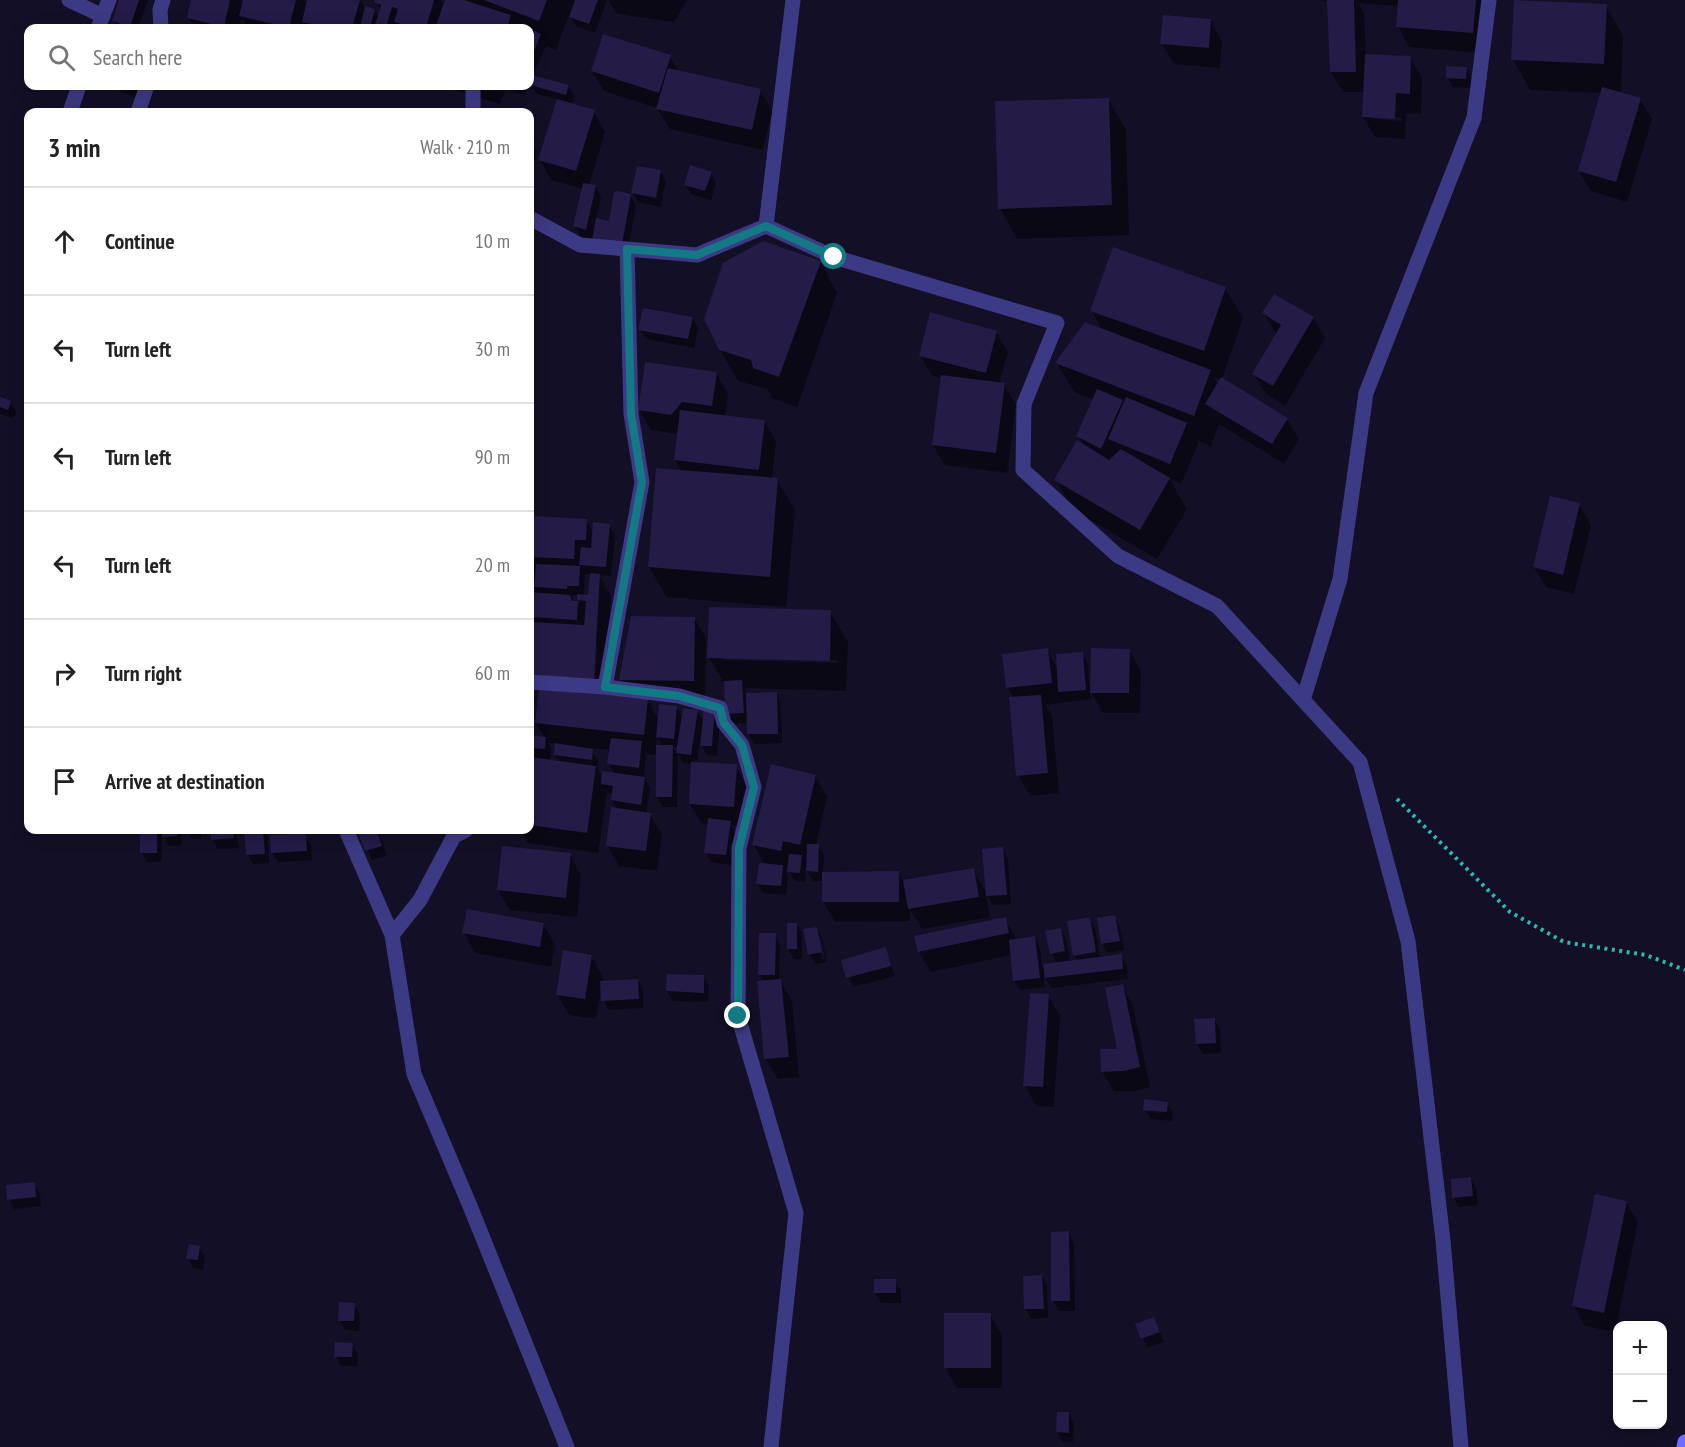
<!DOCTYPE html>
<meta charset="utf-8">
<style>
:root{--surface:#fff;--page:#f2f2f2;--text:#222;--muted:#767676;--line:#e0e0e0}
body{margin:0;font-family:"PT Sans Narrow",sans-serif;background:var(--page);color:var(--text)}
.controls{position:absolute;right:18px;bottom:18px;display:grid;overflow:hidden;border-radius:12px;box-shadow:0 3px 15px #0003}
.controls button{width:54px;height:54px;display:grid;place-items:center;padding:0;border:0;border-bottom:2px solid var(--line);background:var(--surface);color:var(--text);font:30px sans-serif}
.stop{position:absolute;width:18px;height:18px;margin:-14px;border:4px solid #137a85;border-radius:50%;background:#fff}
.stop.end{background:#137a85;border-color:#fff;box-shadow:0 2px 6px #0008}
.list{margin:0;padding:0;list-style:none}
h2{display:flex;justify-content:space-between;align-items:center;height:78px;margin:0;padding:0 24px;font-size:26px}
h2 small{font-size:20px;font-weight:400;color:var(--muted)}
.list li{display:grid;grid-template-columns:39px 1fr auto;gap:18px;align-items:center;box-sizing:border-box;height:108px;padding:0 24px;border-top:2px solid var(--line)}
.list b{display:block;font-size:22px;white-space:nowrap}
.list em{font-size:20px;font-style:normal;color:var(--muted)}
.icon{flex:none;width:33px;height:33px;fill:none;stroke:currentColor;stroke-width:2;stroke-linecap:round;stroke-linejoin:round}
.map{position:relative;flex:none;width:1685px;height:1447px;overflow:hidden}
.search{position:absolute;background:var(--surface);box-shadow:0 3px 15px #0003;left:24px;top:24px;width:510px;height:66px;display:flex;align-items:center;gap:15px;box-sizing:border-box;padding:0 21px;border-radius:12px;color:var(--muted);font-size:22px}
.panel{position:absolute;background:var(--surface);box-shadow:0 3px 15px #0003;left:24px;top:108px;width:510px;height:726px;border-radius:12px}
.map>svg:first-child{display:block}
.shadow{fill:#0007;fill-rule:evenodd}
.building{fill:#241b47}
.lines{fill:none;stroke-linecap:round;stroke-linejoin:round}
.path{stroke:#2fb8b0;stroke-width:4;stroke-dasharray:3 4.5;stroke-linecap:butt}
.street{stroke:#3d3a85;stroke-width:15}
.secondary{stroke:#6f6bff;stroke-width:15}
.route{stroke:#137a85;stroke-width:8}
</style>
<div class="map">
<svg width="1685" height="1447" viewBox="0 0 1685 1447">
<rect width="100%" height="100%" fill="#130f26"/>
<path class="shadow" d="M121 0H148L138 28H119L114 20Z
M192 0H304L307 6 309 0H361L365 8 374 10 379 18 381 11 376 0H441L445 6 446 0H607L595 33 576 26 569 15 556 50 546 46 532 76 568 86 574 96 571 105 594 112 605 132 589 185 596 187 601 197 596 220 610 222 630 195 636 205 627 254 580 236 575 226 583 189 551 180 540 160 558 100 537 94 530 83V28H248L242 18 239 28H195L188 17Z
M608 0H687L674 22 617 14Z
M1319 0H1483L1484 53 1409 47 1398 26 1399 6 1358 3 1364 13 1366 56 1410 57 1422 78 1421 114 1406 113 1405 139 1375 137 1363 117 1365 92H1343L1331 72 1329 1ZM1374 116 1402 118V121L1374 119Z
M1606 6 1623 36 1621 93 1640 99 1652 119 1627 202 1591 191 1579 171 1602 93 1530 90 1513 59Z
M1210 20 1222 41 1220 68 1174 64 1162 44Z
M670 57 679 72 760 90 772 110 763 150 670 129 657 108 604 91 592 71Z
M1466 68 1471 78V88L1453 87 1447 78Z
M108 86H145L139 99Z
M442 86H528L524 96 506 88 500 104Z
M1108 99 1126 130 1129 235 1017 239 1000 208Z
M530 141 537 152 535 160 530 159 532 147H530Z
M660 171 666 181 661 207 638 202 633 193Z
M711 173 716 183 711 200 691 194 686 185Z
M820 262 837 293 797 407 772 398 767 389 738 381 720 350Z
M1225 288 1243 318 1222 379 1287 419 1299 439 1284 464 1219 424 1211 446 1196 440 1198 444 1181 484 1169 478 1187 509 1157 559 1073 510 1056 480 1084 446 1078 436 1094 400 1075 393 1057 363 1103 331 1092 311ZM1214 378 1221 380 1218 385Z
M1264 313 1313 318 1325 338 1285 406 1266 394 1254 374 1277 335Z
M692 318 698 328 694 348 646 339 640 330Z
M996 332 1008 352 999 384 1004 385 1016 405 1007 473 945 465 933 445 942 378 932 376 920 355Z
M716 373 728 394 725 416 764 421 776 441 772 479 777 480 795 510 786 607 667 597 649 567 682 472 675 460 678 434 651 430 639 409Z
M0 398 10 402 16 412 13 419 0 414Z
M1579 505 1591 525 1574 594 1546 587 1534 567Z
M530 518 586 521 594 533 609 525 615 535 611 576 599 575 611 596 605 696 632 699 621 680 694 618 706 638 705 701 647 700 659 721 676 707 683 719 697 711 704 722 705 709 720 720 717 756 707 755 700 742 697 762 694 759V764L736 766 747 786 745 826H732L735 832 731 865 711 862 706 852 709 825 702 824 690 804 693 764 683 763 678 753 679 748 672 747 678 754 677 807H663L657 797 658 747H656H663L657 736 655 755 646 754 644 777 650 788 646 814 650 815 662 835 657 871 619 866 607 845 618 810 612 800 613 794 607 793 598 853 528 843 520 830H530V758L534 759 530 751V737L545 738 536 723 540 690 530 683ZM585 574 591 575 590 597 584 596ZM572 595H578L580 603 573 602ZM594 645H597L595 686H592ZM548 743 557 744 555 754 560 762 550 761 551 748ZM590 748 611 750 609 764 615 774 603 780 597 769 598 760Z
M830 612 848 642 846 691 745 688 747 695 776 694 781 703 782 743 754 744 749 734V723L733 724 727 714 726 686 709 657ZM725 657 837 660V663L725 660Z
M1047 650 1058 669 1082 654 1088 664 1089 683 1129 650 1141 671 1140 713H1103L1090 690 1091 699 1045 705 1052 716 1059 793 1030 796 1018 775 1014 698 1008 688Z
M815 776 827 796 816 845 818 846 824 855 823 873H898L903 881 973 870 987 894 1002 849 1008 859 1011 904 993 905 986 893 990 917 922 929 910 909V921L835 922 823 902V881H813L806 869 805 882 794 881 789 870 784 869 788 876 786 895 763 893 758 884 765 865 754 845Z
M142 830H181L182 845 169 846 162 833 161 862H147L142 852Z
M187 830H201V839H193Z
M222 830H235L239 848 218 849 212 839Z
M246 830H264L268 837 269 863 253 864 247 854Z
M269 830H303V835L311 845 312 860 278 862 272 852 273 836Z
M359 830H378L387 856 372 860Z
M570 855 581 875 577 917 510 910 498 890Z
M1114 917 1120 927 1124 950 1108 953 1103 944Z
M1005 919 1017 940 1035 938 1040 948 1042 965 1057 963 1051 953 1060 929 1066 939 1070 962 1078 961 1074 955 1090 919 1095 928 1100 958 1121 956 1127 966 1128 979 1052 988 1043 973 1045 987 1020 990 1014 980 1012 955 931 972 919 952Z
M543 924 555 944 551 967 475 953 464 933Z
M796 924 802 934V959H794L788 949Z
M817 928 822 938 827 962 815 964 809 954ZM818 937H821L825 959 822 960Z
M775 935 780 945 779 979 792 1001 799 1077 778 1079 766 1059 764 982 760 975Z
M885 949 895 976 853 987 843 961Z
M591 956 603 977 602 982 637 980 643 990V1008L608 1010 601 990 596 1019 569 1015 558 995Z
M703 976 709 986 708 1002 673 1001 667 991Z
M1122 986 1133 1006 1150 1087 1136 1091H1114L1102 1071 1119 1050Z
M1048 996 1060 1016 1054 1107 1036 1106 1025 1085Z
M1214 1019 1220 1029 1221 1053 1203 1054 1197 1044Z
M1167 1104 1173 1113 1172 1121 1151 1119 1146 1111 1162 1113Z
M1471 1178 1476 1188 1478 1205 1459 1207 1453 1197Z
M34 1184 40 1194 41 1206 14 1209 9 1199Z
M1626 1202 1638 1222 1615 1332 1585 1326 1574 1306Z
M1069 1233 1074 1243 1075 1311H1059L1053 1301Z
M199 1248 205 1257 203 1270 193 1268 188 1258Z
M1041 1276 1047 1286 1048 1318 1031 1319 1026 1309Z
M895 1281 901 1290V1303H881L875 1293Z
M354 1305 360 1314 359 1331 345 1330 340 1320Z
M990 1315 1002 1335V1388H957L945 1367Z
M1137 1325 1159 1329 1164 1342 1147 1348Z
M352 1344 358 1354 357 1366H341L336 1356Z
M1069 1414 1074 1423 1073 1442H1063L1057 1432Z"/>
<path class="building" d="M119 0H139L130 27 112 21Z
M191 0H230L224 27 187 18Z
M243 0H296L289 28 239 16Z
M307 0H360L352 28H327L302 22Z
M375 0H434L426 28H401L402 24 394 22 398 9 392 7 386 28H374L381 5 374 2Z
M445 0H464L511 15 507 28H435Z
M484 0H547L539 21Z
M575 0H598L589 24 569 17Z
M1327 0H1354L1356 72H1330Z
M1398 0H1476L1473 33 1396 27Z
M1514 0 1607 4 1604 64 1511 60Z
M365 6 375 9 370 28H360Z
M1163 15 1211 19 1209 48 1160 44Z
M530 29 541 34 530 61Z
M603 34 671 55 659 93 591 71Z
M1365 54 1411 56 1410 94 1396 93 1395 119 1362 117Z
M1446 66 1467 67 1466 79 1446 78Z
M668 68 761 89 752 130 656 109Z
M532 75 569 85 566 95 530 85Z
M1602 87 1641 98 1616 182 1578 171Z
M1109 98 1112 205 998 209 995 101Z
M557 99 595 110 576 171 538 160Z
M690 165 712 172 705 191 684 185Z
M637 166 661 170 656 198 631 193Z
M583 183 596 185 586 230 573 226Z
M617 191 631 194 622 245 592 240 596 218 609 221 614 192Z
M763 241 821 261 779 377 753 368 751 360 719 350 704 319 723 263Z
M1113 247 1226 287 1204 351 1090 311Z
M1274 294 1314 317 1273 386 1252 374 1281 325 1262 313Z
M643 308 693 317 688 339 638 330Z
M930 312 997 331 986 373 919 356Z
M1085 322 1211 370 1194 416 1055 363Z
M645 362 717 372 712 406 682 402 671 415 638 410Z
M941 375 1005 383 996 453 932 445Z
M1221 377 1288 418 1272 444 1205 404Z
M1097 389 1123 400 1101 449 1076 436Z
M0 397 11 401 8 410 0 407Z
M1126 397 1187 423 1170 464 1108 439Z
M24 404H28V415H24Z
M680 410 765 420 759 470 674 460Z
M1077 440 1109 460 1121 449 1170 478 1140 530 1054 480Z
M656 468 778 478 770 577 648 567Z
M1550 496 1580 503 1563 575 1533 567Z
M530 516 587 519 586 540H575L574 559 530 557Z
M593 522 610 524 606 567 579 565 581 547 591 548Z
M536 564 580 566 579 586H567V589L534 587Z
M590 573 600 574 594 679 530 675 532 622 584 625 586 601 577 600V594L588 595Z
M530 592 570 595 572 601H578L577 620 530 617Z
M709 607 831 610 830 661 707 658Z
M631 616 695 617 694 681 619 680Z
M1048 648 1052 683 1006 688 1002 654Z
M1091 648 1130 649 1129 693H1090Z
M1083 652 1086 690 1058 692 1056 654Z
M742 680 744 713 725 714 724 681Z
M539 687 648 699 644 735 535 723Z
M777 692 778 734H747L746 693Z
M1041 695 1048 773 1016 776 1009 697Z
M659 704 677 706 674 739 656 737Z
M683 708 698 710 691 755 676 753Z
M704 708 715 709 712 746H700Z
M530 735 546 737 545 749 530 748Z
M611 738 642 741 639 768 607 764Z
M555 743 593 749 592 760 554 755Z
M656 745H673L672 797H656Z
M530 757 596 766 587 833 530 825Z
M691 762 737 764 734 807 689 804Z
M771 764 816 775 800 845 783 841 781 851 752 845Z
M602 771 645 777 641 805 611 800 613 786 601 784Z
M611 807 651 813 646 851 606 846Z
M708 818 731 821 726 855 704 853Z
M140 830H157V853H140Z
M162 830H177V836L162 837Z
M221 830H233L234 838 211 840 210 831Z
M244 830H263L265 854 246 855Z
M357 830H377L382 846 365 851Z
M306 833 307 851 271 853 270 835Z
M807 844H819L818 872 806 871Z
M502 846 571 853 566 898 497 890Z
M1003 847 1007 895 986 896 982 849Z
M789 854 802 855 800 873 787 872Z
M759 863 783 865 781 886 756 884Z
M974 868 979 897 908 909 903 880Z
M899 871V902H822V872Z
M467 909 544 923 540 947 462 933Z
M1115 915 1120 941 1101 944 1097 918Z
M1006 917 1009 933 918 952 914 936Z
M1090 917 1096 952 1073 956 1067 921Z
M787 923H797V949H787Z
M817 927 822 952 808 955 803 929Z
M1061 928 1065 951 1050 954 1045 931Z
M759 933H776L775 975H758Z
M1035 936 1040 978 1013 981 1009 940Z
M886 947 891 966 846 978 841 960Z
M563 950 592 955 585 999 556 995Z
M1122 954 1123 969 1045 978 1043 964Z
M667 974 704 975V993L666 991Z
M638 979 639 999 601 1001 600 981Z
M781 979 789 1057 764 1059 757 981Z
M1123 984 1140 1067 1124 1071 1101 1072 1100 1049H1117L1105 988Z
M1030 993 1049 994 1043 1087 1023 1086Z
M1215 1018 1216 1043 1196 1044 1194 1019Z
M1144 1099 1168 1102 1167 1112 1143 1110Z
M1471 1177 1473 1196 1452 1198 1451 1179Z
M35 1182 36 1197 7 1200 6 1185Z
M1595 1194 1627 1201 1604 1313 1572 1306Z
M1069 1231 1070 1301H1051V1232Z
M189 1244 200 1246 198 1260 186 1259Z
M1042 1275 1044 1309H1024L1023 1276Z
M874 1279H896V1293H874Z
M339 1302 355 1303 354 1321H338Z
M944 1313H991V1368H944Z
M1154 1317 1160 1332 1141 1339 1135 1324Z
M335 1342 353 1343 352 1357H334Z
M1057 1412H1069V1433L1056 1432Z"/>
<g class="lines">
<path class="path" d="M1397 799 1510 912 1564 942 1646 955 1685 970"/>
<path class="street" d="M69 0 103 16
M98 28 109 0
M161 28 160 10 163 0
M70 112 79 86
M138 112 147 86
M473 112V86
M530 218 580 245 697 255 766 226 834 257 1057 323 1024 404 1023 470 1118 556 1217 606 1360 762 1408 941 1443 1240 1461 1447
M766 226 793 0
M530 682 605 687 642 482 631 414 627 249
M605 687 679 696 720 708 724 723 742 745 754 787 739 848 738 1016 796 1213 771 1447
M1304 697 1340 579 1366 393 1474 118 1489 0
M346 830 392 935 414 1074 470 1206 567 1447
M392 935 420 900 454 836 466 830"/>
<path class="secondary" d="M1684 1447 1685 1442"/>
</g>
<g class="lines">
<path class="route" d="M738 1016 739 848 754 787 742 745 724 723 720 708 679 696 605 687 642 482 631 414 627 249 697 255 766 226 834 257"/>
</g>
</svg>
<div class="controls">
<button>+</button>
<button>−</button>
</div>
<div class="stop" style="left:834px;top:257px"></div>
<div class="stop end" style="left:738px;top:1016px"></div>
<div class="search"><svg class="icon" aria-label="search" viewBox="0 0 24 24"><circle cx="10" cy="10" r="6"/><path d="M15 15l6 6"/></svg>Search here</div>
<section class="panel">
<h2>3 min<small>Walk · 210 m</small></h2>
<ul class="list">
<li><svg class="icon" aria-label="ahead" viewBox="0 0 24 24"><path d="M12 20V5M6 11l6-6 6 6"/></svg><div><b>Continue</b></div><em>10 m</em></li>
<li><svg class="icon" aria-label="left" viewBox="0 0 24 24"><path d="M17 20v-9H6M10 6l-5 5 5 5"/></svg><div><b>Turn left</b></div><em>30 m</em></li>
<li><svg class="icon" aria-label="left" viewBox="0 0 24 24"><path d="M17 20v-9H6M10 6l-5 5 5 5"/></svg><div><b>Turn left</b></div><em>90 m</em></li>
<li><svg class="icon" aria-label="left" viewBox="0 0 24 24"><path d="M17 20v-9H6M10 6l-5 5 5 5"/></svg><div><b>Turn left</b></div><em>20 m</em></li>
<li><svg class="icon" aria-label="right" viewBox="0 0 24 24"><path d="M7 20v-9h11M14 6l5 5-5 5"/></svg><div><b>Turn right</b></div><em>60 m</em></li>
<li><svg class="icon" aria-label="arrive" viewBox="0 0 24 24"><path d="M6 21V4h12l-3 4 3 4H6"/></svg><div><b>Arrive at destination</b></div></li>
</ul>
</section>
</div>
